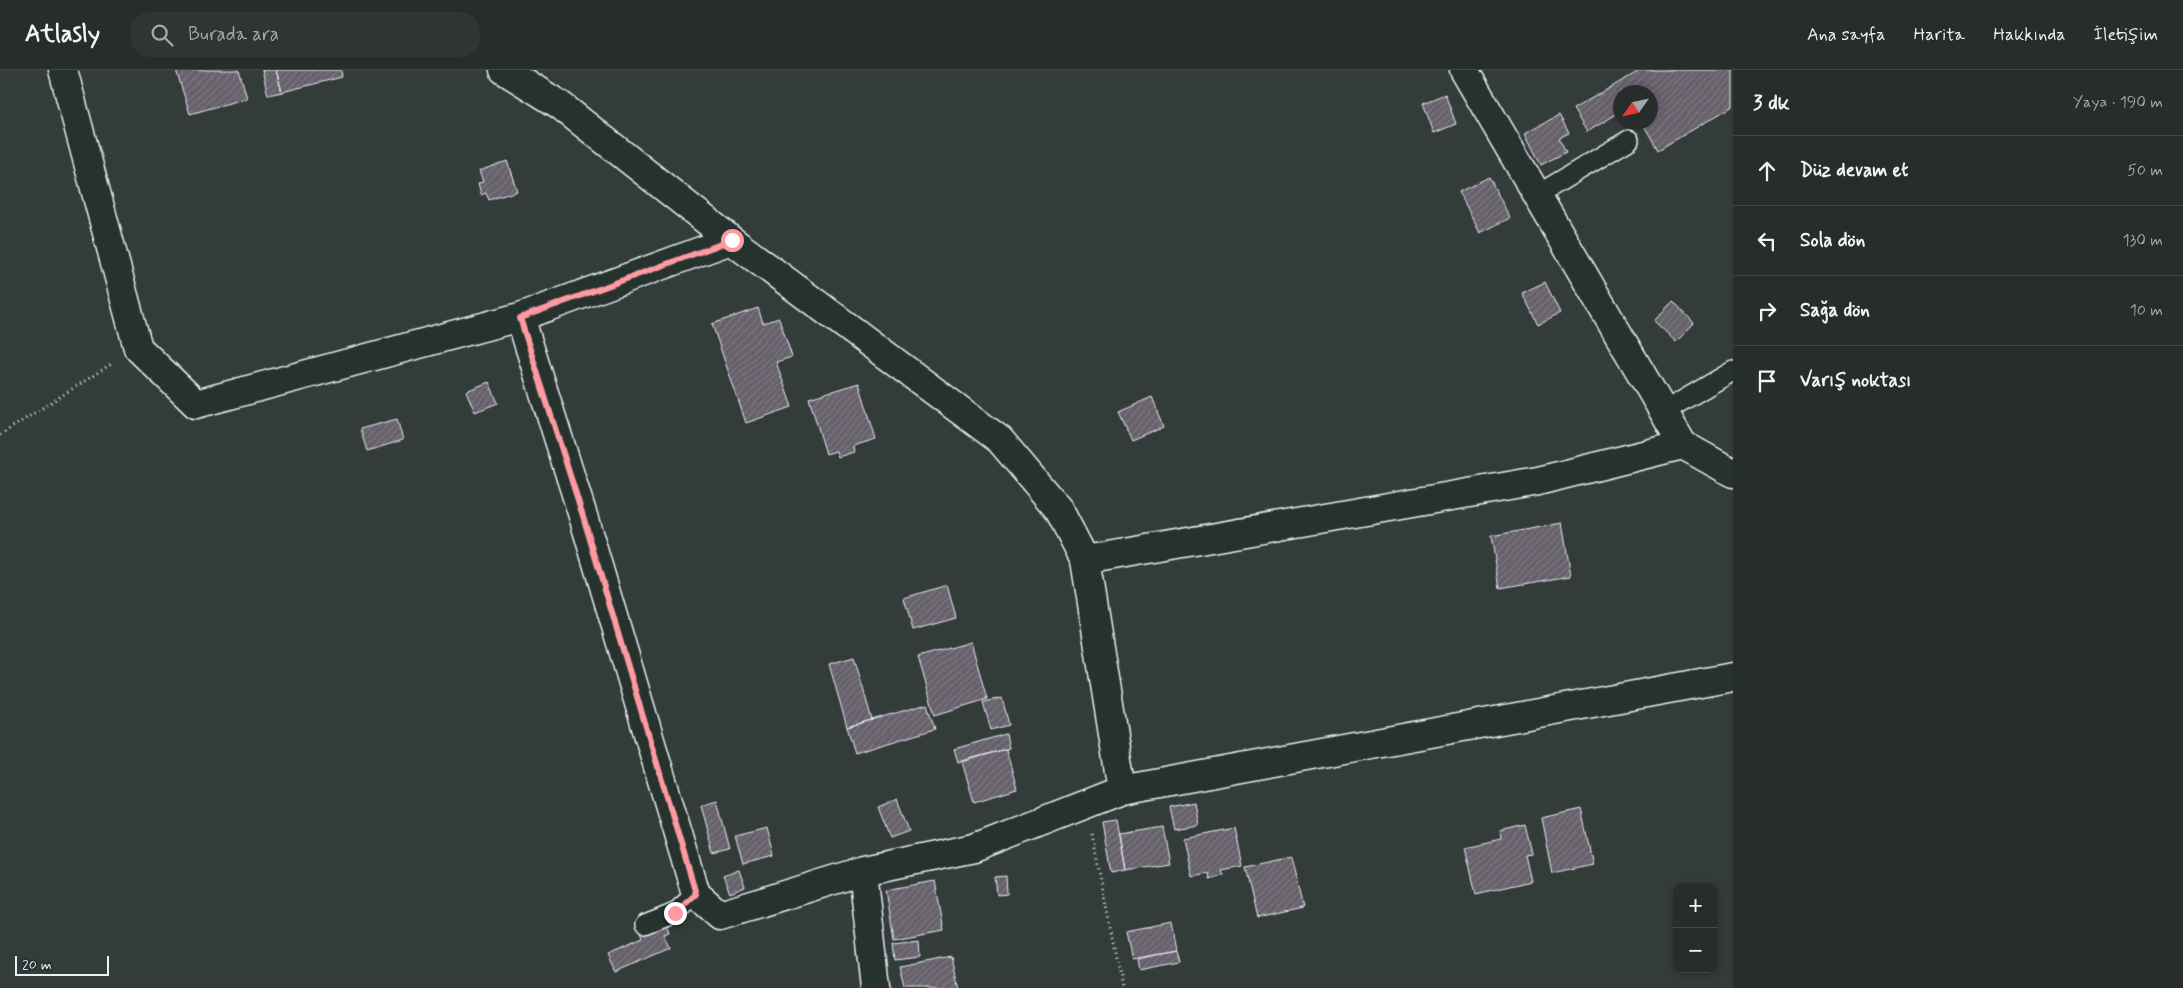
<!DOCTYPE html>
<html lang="tr">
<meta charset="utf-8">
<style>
:root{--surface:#262d2b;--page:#2e3533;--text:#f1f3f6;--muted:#a4a8a9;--line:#424947}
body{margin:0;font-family:Mynerve,sans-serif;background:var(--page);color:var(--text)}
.controls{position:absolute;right:15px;bottom:15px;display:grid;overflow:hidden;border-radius:10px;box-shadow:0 2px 8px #0003}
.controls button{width:45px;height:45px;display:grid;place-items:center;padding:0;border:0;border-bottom:1px solid var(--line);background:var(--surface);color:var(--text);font:25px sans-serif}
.compass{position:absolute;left:1613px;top:15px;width:45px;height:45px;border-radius:50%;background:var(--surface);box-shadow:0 2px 8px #0003;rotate:236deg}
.scale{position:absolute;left:15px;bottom:12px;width:94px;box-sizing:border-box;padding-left:5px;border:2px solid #e8f1f8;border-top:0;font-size:14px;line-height:18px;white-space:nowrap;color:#e8f1f8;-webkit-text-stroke:4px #26332d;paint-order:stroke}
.stop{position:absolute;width:15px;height:15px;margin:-11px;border:4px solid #ff9aa2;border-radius:50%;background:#fff}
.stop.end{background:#ff9aa2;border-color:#fff;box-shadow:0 1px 5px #0008}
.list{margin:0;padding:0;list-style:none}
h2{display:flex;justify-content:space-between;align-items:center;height:65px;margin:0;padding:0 20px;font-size:21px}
h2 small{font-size:16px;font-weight:400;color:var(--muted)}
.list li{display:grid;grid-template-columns:32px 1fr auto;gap:15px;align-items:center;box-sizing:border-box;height:70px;padding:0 20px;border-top:1px solid var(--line)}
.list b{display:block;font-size:19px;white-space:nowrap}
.list em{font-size:16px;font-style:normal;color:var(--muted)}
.icon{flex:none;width:28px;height:28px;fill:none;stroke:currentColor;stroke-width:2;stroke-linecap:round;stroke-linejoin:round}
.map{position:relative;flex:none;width:1733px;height:918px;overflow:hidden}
header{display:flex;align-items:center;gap:30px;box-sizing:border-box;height:70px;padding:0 25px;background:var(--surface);border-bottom:1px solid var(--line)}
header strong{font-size:24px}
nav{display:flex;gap:28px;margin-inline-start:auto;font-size:18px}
.search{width:350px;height:45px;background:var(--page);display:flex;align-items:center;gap:12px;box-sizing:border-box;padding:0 18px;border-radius:20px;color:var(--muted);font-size:19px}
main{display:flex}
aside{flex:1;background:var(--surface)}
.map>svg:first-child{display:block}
.building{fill:url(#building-hatch);stroke:#e8f1f8}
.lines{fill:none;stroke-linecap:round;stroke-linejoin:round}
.service-casing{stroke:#e8f1f8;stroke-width:22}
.minor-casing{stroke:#e8f1f8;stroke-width:31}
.path{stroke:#e8f1f8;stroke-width:3;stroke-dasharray:1 4;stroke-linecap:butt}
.service{stroke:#26332d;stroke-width:19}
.minor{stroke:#26332d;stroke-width:28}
.route{stroke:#ff9aa2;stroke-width:6}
</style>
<header>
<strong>Atlasly</strong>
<div class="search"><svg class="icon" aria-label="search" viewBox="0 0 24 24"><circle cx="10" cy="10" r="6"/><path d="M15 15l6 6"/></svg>Burada ara</div>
<nav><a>Ana sayfa</a><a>Harita</a><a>Hakkında</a><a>İletişim</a></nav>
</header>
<main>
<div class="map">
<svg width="1733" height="918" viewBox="0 0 1733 918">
<defs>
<pattern id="building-hatch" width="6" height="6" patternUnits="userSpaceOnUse" patternTransform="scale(1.25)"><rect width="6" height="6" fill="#66606a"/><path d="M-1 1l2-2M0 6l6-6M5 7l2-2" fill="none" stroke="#7c7780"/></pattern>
</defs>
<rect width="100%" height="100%" fill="#333c39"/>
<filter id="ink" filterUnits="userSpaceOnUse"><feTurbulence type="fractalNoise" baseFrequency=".02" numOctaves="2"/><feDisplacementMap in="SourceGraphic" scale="10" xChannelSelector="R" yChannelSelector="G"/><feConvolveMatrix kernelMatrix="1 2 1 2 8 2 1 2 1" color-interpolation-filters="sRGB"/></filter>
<g filter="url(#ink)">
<path class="building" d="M176 0H239L247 28 190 44Z
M262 0H276L282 22 268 25Z
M276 0H341L342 7 282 22Z
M1641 0H1733V36L1658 80 1642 52H1650V22H1620V42L1587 62 1573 39Z
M1445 24 1456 54 1434 63 1423 33Z
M1559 45 1569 63 1559 68 1566 82 1541 95 1525 63Z
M507 91 517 121 489 130 486 123 481 125 478 114 483 112 479 101Z
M1489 107 1510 148 1480 163 1459 122Z
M1545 212 1560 243 1538 254 1522 223Z
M1673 231 1694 253 1676 272 1654 251Z
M758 238 763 253 779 248 792 287 776 292 792 337 746 353 712 254Z
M489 312 498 333 475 342 466 321Z
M859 313 876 369 853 376 854 382 838 387 836 381 826 384 809 328Z
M1152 327 1164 356 1131 370 1118 342Z
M397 349 403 370 367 381 360 359Z
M1562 453 1571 506 1500 518 1491 466Z
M947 515 956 548 913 560 904 528Z
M971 572 987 629 935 645 918 587Z
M854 587 872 650 847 657 829 594Z
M1002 628 1009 655 991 660 983 632Z
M927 634 935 659 855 683 847 657Z
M1006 664 1009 678 958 692 954 679Z
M1006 679 1017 719 974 732 962 692Z
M897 729 909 761 890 768 878 737Z
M717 730 730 779 714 783 701 735Z
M1194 732 1198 755 1174 759 1169 737Z
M1581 739 1593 794 1552 803 1541 748Z
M1116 750 1125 800 1111 803 1102 752Z
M1525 755 1532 784 1525 785 1531 811 1476 824 1465 777 1501 769 1500 761Z
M1162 757 1169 793 1125 800 1119 764Z
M767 758 774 786 743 794 735 766Z
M1234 758 1242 796 1221 800 1223 805 1209 809 1208 803 1191 806 1183 768Z
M1291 787 1303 838 1257 848 1245 797Z
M739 800 745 817 730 823 723 806Z
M1006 806 1007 824 997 825 995 807Z
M935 811 944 860 894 869 886 820Z
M666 853 670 864 665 866 671 878 616 902 608 885 643 870 641 864Z
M1171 853 1176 881 1132 889 1126 862Z
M919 870 920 887 895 890 893 873Z
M1176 881 1179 892 1139 900 1137 889Z
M951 887 958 918H905L900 897Z"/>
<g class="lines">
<defs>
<path id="service" d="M1537 125 1629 70
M1663 342 1733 301
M645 855 675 843 696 824"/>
<path id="minor" d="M63 0 138 278 196 334 520 247 731 170
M504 0 560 35 731 170 1000 370 1059 440 1085 490 1122 720
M1464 0 1683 375
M520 247 583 446 696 824 720 845 863 801 974 778 1122 720 1733 607
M1085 490 1538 411 1683 375 1733 403
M863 801 876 918"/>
</defs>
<use href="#service" class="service-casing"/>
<use href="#minor" class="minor-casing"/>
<path class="path" d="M0 365 113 293
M1092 764 1122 918"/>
<use href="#service" class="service"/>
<use href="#minor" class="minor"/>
</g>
</g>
<g class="lines" filter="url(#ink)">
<path class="route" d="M675 843 696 824 583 446 520 248 732 170"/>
</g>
</svg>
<div class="controls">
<button>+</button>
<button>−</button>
</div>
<svg class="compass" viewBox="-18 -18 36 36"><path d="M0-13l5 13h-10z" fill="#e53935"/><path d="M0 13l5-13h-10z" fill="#a4a8a9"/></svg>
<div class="scale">20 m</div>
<div class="stop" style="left:732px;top:170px"></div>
<div class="stop end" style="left:675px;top:843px"></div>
</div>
<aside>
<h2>3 dk<small>Yaya · 190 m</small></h2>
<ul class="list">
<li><svg class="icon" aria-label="ahead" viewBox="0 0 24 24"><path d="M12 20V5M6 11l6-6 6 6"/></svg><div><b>Düz devam et</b></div><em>50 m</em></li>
<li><svg class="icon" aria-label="left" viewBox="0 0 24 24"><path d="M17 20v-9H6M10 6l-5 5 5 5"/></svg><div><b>Sola dön</b></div><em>130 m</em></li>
<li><svg class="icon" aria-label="right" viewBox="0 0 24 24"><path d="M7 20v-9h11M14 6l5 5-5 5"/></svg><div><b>Sağa dön</b></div><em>10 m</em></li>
<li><svg class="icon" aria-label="arrive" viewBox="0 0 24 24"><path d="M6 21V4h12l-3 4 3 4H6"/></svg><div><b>Varış noktası</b></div></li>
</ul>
</aside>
</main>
